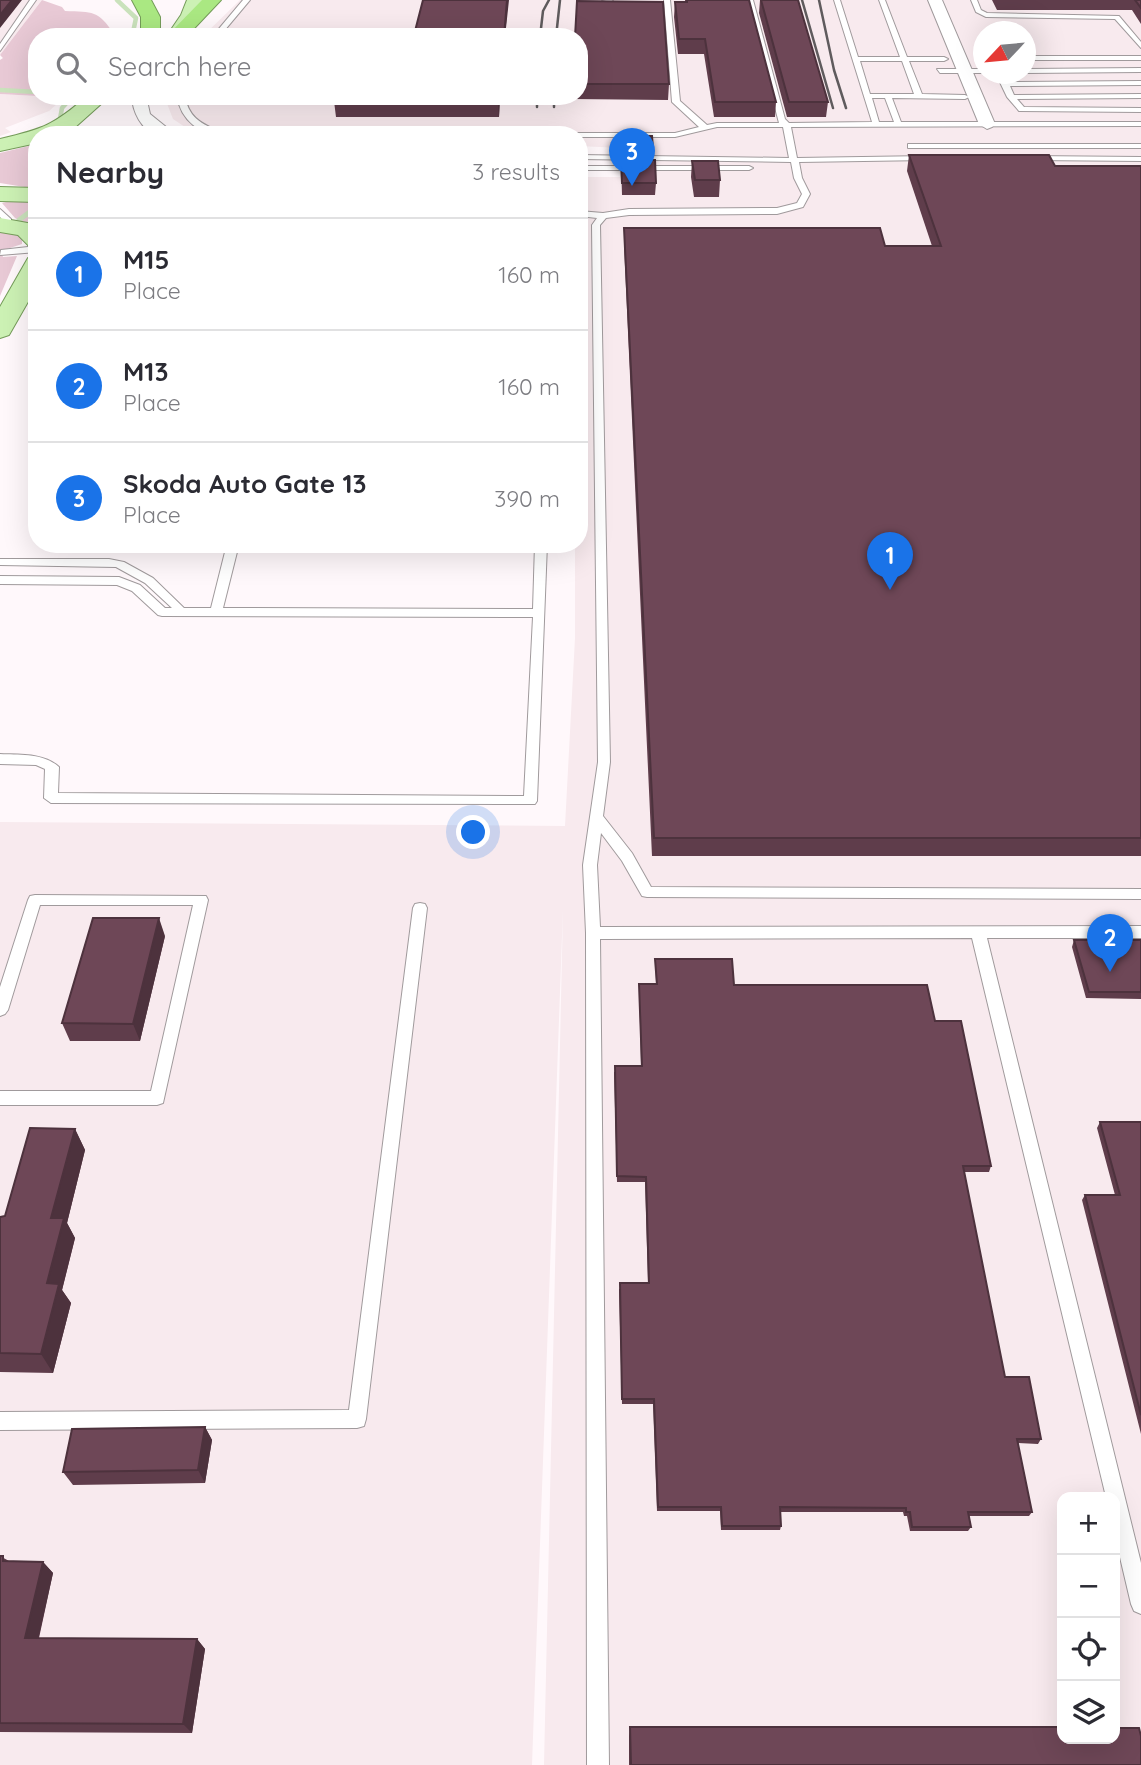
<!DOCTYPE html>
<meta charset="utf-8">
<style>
:root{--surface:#fff;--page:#f2f2f3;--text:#2b2b33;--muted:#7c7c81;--line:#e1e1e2;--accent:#1a73e8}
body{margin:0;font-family:Quicksand,sans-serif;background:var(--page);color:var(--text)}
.controls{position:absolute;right:21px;bottom:21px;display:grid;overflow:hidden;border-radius:14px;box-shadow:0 7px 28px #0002}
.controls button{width:63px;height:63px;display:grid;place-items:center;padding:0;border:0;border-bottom:2px solid var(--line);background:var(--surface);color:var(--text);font:35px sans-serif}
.compass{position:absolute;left:973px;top:21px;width:63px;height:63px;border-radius:50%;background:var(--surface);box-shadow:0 7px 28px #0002;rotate:244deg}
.you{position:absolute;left:474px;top:833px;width:24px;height:24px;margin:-18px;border:5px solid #fff;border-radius:50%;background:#1a73e8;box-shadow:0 0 0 10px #1a73e833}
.badge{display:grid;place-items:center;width:46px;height:46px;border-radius:50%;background:var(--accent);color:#fff;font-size:23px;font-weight:700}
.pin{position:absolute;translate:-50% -58px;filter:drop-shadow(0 2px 4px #0008)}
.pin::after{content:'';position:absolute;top:37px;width:24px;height:21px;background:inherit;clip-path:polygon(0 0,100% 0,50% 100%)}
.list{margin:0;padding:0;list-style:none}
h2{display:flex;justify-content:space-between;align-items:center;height:91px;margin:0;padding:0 28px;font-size:30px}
h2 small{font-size:23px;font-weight:400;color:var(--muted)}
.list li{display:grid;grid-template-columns:46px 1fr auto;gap:21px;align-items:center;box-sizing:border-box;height:112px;padding:0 28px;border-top:2px solid var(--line)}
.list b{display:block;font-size:26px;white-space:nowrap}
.list p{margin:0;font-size:23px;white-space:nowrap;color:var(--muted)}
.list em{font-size:23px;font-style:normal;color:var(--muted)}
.icon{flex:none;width:38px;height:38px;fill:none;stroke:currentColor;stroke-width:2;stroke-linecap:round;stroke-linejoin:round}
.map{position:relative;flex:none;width:1141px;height:1765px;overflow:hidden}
.search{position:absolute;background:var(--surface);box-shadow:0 7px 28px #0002;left:28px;top:28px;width:560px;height:77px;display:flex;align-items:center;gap:18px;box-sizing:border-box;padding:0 24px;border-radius:28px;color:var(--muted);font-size:26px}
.panel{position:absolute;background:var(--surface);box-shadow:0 7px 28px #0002;left:28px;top:126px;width:560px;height:427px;border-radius:28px}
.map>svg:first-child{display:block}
.built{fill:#f8eaee;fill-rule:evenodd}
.green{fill:#e8c9d5}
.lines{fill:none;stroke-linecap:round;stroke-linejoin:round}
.stream-far1{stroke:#cae2bc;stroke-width:4.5}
.stream{stroke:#cae2bc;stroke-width:5}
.service-casing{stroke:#a09a9c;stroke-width:2}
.minor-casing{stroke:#a09a9c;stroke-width:2}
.primary-casing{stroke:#759c5a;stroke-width:2}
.motorway-casing{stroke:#759c5a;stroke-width:2}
.service{fill:#fff;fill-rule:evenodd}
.minor{fill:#fff;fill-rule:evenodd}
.primary{fill:#ccf1b4;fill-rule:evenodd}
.motorway{fill:#aae882;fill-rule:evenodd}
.rail{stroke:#5f5b5d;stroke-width:2.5}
.wall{fill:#5f3d4b}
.shaded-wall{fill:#4d323d}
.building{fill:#6e4757;stroke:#4d323d;stroke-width:2}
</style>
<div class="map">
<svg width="1141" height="1765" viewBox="0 0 1141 1765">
<rect width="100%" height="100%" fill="#fff8fb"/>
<path class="built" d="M0 0H42L0 55Z
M240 0H1141V1765H544L563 909 532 1765H0V822L565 826 575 638V544H579V177H620L619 148 579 146V135H197L173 119 166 101 169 96H579V37H202ZM984 32H1026V74H984ZM1062 1497H1115V1739H1062Z
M0 94 37 96 65 97 49 111 5 128 11 132 0 136Z"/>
<path class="green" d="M42 0 62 7 65 11C93 12 98 10 114 34L112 37H37V96L0 94V60L3 58 0 55Z
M37 144V189L0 183V153Z
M14 200 37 201V230L15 218 2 203Z
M0 229H6L22 237V244L1 251 3 257 17 256 0 296Z"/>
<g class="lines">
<path class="stream-far1" d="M117 0 136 18 132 37
M0 90 37 92
M60 119 62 108 73 96
M33 210 36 208"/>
<path class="stream" d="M19 220 35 208"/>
<defs>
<path id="service" d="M30 0H36L0 51V44Z
M243 0H250L219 37H212Z
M602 0H613L610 2Z
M664 0H670L680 101 707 125 717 123H779L747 0H753L785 119 789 123 872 122 834 0H840L858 57H900L879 0H885L907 57H944L948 59 944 61H909L922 94 965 95 969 97 965 99 892 98 901 122H1141V126L791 127 797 158 928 156 932 158 928 160 799 162 802 178 810 194 803 207 777 214 629 215 606 218 600 225 610 762 603 816 632 853 651 887 1141 889V899L647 897 642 896 622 861 601 833 597 865 600 927 1141 926V938H987L1141 1563V1614L1134 1611 1131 1604 1115 1536V1497H1106L972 938 600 939 609 1765H587L586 933 583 865 598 762 592 225 597 218 579 216V211L603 213 629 209 777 208 797 203 802 194 794 178 791 162 579 159V155L789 158 783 127H717L675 137H579V135H535L539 133H675L699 127 672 102ZM860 61H902L914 94H870ZM872 98H885L894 122H879Z
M971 0H977L981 10 987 13 1119 16 1141 42V48L1115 19 986 17 976 12Z
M1026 56H1141V60H1026Z
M1141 68V72L1026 73V69Z
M937 69H984V73H940Z
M996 74H1002L1007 82 1141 81V85L1010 86 1014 95 1141 94V98L1017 99 1024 107 1141 108V112L1019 111 1007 97Z
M177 96H185C189 121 205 124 225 135 200 135 181 121 177 96Z
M908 144H1141V148H908Z
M1029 156 1141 157V161L1032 160H1029Z
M579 166H749L753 168 749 170H579Z
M0 209 11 219V223H5L0 217Z
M37 246V252L0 255 1 250Z
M227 544H239L223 608 533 609 535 544H547L537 801 535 804 51 803 44 798 45 769 36 765 0 764V754C19 755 44 753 59 767L58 793 524 796 533 617 162 616 158 615 132 591 117 585 0 584V576L119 577 140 585 165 608H172L145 583 116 567 0 565V559H109L124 562 153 578 184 608H211Z
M35 895 206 896 208 900 163 1103 157 1105H0V1091H151L193 905H40L8 1010 5 1014 0 1016V987L28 900 30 896Z
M420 903 425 904 427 908 366 1419 364 1426 357 1428 0 1430V1412L349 1410 413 908 415 904Z"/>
<path id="minor" d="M928 0H942L995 124 992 127 987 129 979 124Z
M132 96H146L150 114 176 135C170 135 162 136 157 135 142 131 132 111 132 96Z"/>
<path id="primary" d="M187 0H205L199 15 185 37H166L181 15Z
M87 96H110L72 130 64 135H37V143L0 151V139C43 129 54 125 87 96Z
M0 187 37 188V202L0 201Z
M0 218 33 224 37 227V248L29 246 18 235 0 232Z
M37 256V286L9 335 0 338V307L28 258Z"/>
<path id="motorway" d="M132 0H151L160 17V37H141V17Z
M202 0H221L186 37H166Z"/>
</defs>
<use href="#service" class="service-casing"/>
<use href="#minor" class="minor-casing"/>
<use href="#primary" class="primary-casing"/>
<use href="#motorway" class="motorway-casing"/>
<use href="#service" class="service"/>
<use href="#minor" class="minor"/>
<use href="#primary" class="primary"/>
<use href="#motorway" class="motorway"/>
<path class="rail" d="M802 0 833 108
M819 0 834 70 846 108
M540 37 543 11 549 0
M556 37 560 0
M537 96V107
M554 96V107"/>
</g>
<path class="wall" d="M685 0H749L776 102 775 117H714L704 54H678L674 17 675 2H685Z
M760 0H798L828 102 826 117H787L759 13Z
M992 0H1141V24L1132 10H997Z
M579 37 669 84 668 100 573 99V96H579Z
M500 96 499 117H336L334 101Z
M619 136 653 148V153H619Z
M909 155 1055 166H1141V856H652L624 245V228L885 246H932L907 171Z
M621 160 656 183 655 195H622Z
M692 161 720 180 719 197H694L691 177Z
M165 936 140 1041H70L62 1023Z
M1074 940H1141V999L1086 998 1072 947Z
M655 959 734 985 935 1021 991 1166 989 1172H964L1005 1377 1041 1439 1038 1444 1018 1443 1032 1512 1029 1516H969L971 1527 968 1531H910L907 1516H904L903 1512H780L781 1526 780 1530H721L720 1511H657L653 1404H622L619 1289 648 1283 645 1182H617L614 1072 641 1066 639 984H656Z
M1100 1122H1141V1434L1082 1200 1085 1195H1115L1097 1128Z
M75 1129 85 1150 67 1223 75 1238 62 1290 71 1303 53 1373 0 1372V1217L5 1216Z
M205 1427 212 1440 205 1483 73 1485 63 1472Z
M0 1556 9 1561 43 1562 53 1573 39 1638 197 1639 205 1649 192 1733 0 1732Z
M630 1727 1141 1765H629V1736Z"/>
<path class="shaded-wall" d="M12 0H22L0 28V15Z
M507 0H509L505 37H504Z
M499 96H500L499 117 498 102Z
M159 918 165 936 140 1041 133 1024Z
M75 1129 85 1150 67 1223 75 1238 62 1290 71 1303 53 1373 41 1354 51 1218Z
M205 1427 212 1440 205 1483 198 1470Z
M43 1562 53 1573 36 1649 25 1638Z
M197 1639 205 1649 192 1733 183 1724Z"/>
<path class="building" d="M0 0H12L0 15Z
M423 0H507L504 37H352V35H414Z
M687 0H749L776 102H715L705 39H679L675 2H687Z
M761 0H798L828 102H789Z
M1135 0H1141V8Z
M577 1 663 2 669 84H579V37H575Z
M336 96H499L498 102 334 101Z
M619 136H652L653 148 620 147Z
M909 155H1049L1055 166H1141V838H654L624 228H880L885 246H941Z
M621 160H655L656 183H622Z
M692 161H718L720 180H695Z
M93 918H159L133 1024 62 1023Z
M1074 940H1141V992H1089Z
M655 959H732L734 985H927L935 1021H961L991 1166H963L1005 1377H1029L1041 1439H1017L1032 1512H968L971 1527H912L910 1512H906V1508L780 1507 781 1526H722L721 1507H658L654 1399H622L620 1283H649L646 1177 617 1176 615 1066H642L639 984H657Z
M1100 1122H1141V1415L1085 1195H1120Z
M30 1128 75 1129 51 1218H64L47 1283 59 1284 41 1354 0 1353V1217L5 1216Z
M205 1427 198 1470 63 1472 72 1429Z
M0 1556H3V1561L43 1562 25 1638 197 1639 183 1724 0 1723Z
M630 1727H1062V1739H1115V1728H1139L1141 1736V1765H631Z"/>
</svg>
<div class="controls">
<button>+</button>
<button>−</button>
<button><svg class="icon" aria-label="locate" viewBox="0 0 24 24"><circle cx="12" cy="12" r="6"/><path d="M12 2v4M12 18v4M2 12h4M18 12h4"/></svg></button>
<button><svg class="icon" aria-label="layers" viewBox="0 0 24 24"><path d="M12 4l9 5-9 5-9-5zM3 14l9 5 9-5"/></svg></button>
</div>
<svg class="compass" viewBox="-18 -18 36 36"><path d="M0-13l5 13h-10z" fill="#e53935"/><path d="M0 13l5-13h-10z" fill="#7c7c81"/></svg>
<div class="you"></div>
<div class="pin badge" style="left:890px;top:590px">1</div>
<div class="pin badge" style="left:1110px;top:972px">2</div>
<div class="pin badge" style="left:632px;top:186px">3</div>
<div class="search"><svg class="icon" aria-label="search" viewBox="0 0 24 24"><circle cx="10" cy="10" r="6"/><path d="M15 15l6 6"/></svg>Search here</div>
<section class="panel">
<h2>Nearby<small>3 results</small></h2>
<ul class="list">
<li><span class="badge">1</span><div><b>M15</b><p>Place</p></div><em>160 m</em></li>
<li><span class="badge">2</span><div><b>M13</b><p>Place</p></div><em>160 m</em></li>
<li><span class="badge">3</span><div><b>Skoda Auto Gate 13</b><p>Place</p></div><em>390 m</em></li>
</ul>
</section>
</div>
